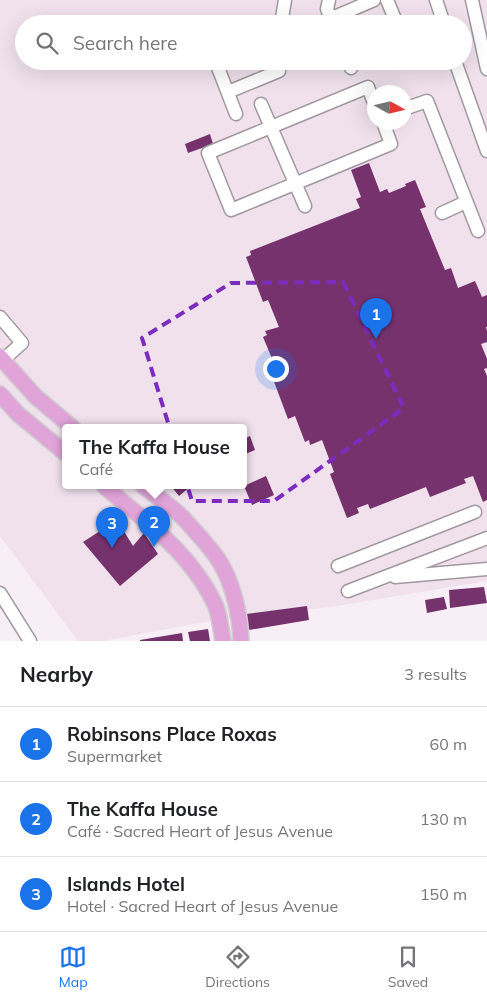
<!DOCTYPE html>
<meta charset="utf-8">
<style>
:root{--surface:#fff;--page:#f6f6f6;--text:#202124;--muted:#757577;--line:#e0e0e0;--accent:#1a73e8}
body{margin:0;font-family:Mulish,sans-serif;background:var(--page);color:var(--text)}
.compass{position:absolute;left:367px;top:85px;width:45px;height:45px;border-radius:50%;background:var(--surface);box-shadow:0 5px 20px #0002;rotate:98deg}
.you{position:absolute;left:275px;top:368px;width:18px;height:18px;margin:-12px;border:4px solid #fff;border-radius:50%;background:#1a73e8;box-shadow:0 0 0 8px #1a73e833}
.badge{display:grid;place-items:center;width:32px;height:32px;border-radius:50%;background:var(--accent);color:#fff;font-size:16px;font-weight:700}
.pin{position:absolute;translate:-50% -41px;filter:drop-shadow(0 1px 2px #0008)}
.pin::after{content:'';position:absolute;top:26px;width:18px;height:15px;background:inherit;clip-path:polygon(0 0,100% 0,50% 100%)}
.popup{position:absolute;left:62px;top:424px;width:185px;height:65px;box-sizing:border-box;display:grid;place-content:center;border-radius:5px;background:var(--surface);filter:drop-shadow(0 1px 4px #0005);font-size:16px;white-space:nowrap;color:var(--muted)}
.popup b{font-size:19px;color:var(--text)}
.popup::after{content:'';position:absolute;left:50%;top:100%;margin-left:-10px;border:10px solid transparent;border-top-color:var(--surface)}
.list{margin:0;padding:0;list-style:none}
h2{display:flex;justify-content:space-between;align-items:center;height:65px;margin:0;padding:0 20px;font-size:21px}
h2 small{font-size:16px;font-weight:400;color:var(--muted)}
.list li{display:grid;grid-template-columns:32px 1fr auto;gap:15px;align-items:center;box-sizing:border-box;height:75px;padding:0 20px;border-top:1px solid var(--line)}
.list b{display:block;font-size:19px;white-space:nowrap}
.list p{margin:0;font-size:16px;white-space:nowrap;color:var(--muted)}
.list em{font-size:16px;font-style:normal;color:var(--muted)}
.icon{flex:none;width:28px;height:28px;fill:none;stroke:currentColor;stroke-width:2;stroke-linecap:round;stroke-linejoin:round}
.map{position:relative;flex:none;width:487px;height:641px;overflow:hidden}
.search{position:absolute;background:var(--surface);box-shadow:0 5px 20px #0002;left:15px;right:15px;top:15px;height:55px;display:flex;align-items:center;gap:12px;box-sizing:border-box;padding:0 18px;border-radius:28px;color:var(--muted);font-size:19px}
.sheet{height:290px;background:var(--surface)}
nav{display:flex;justify-content:space-around;align-items:center;box-sizing:border-box;height:70px;border-top:1px solid var(--line);background:var(--surface);font-size:14px;color:var(--muted)}
nav a{display:grid;justify-items:center;gap:2px}
nav .on{color:var(--accent)}
.map>svg:first-child{display:block}
.built{fill:#f0e1ed;fill-rule:evenodd}
.building{fill:#75326d}
.lines{fill:none;stroke-linecap:round;stroke-linejoin:round}
.minor-casing{stroke:#a0989f;stroke-width:15}
.major-casing{stroke:#cfcfcf;stroke-width:18}
.minor{stroke:#fff;stroke-width:12}
.major{stroke:#e0a4d8;stroke-width:15}
.marked{fill:none;stroke:#7b2cbf;stroke-width:4;stroke-dasharray:10 6;stroke-linejoin:round}
</style>
<div class="map">
<svg width="487" height="641" viewBox="0 0 487 641">
<rect width="100%" height="100%" fill="#f8eff6"/>
<path class="built" d="M0 0H487V581L337 606 199 623 103 641H78L0 536ZM24 24H463V61H24ZM374 92H404V122H374ZM65 428H243V486H65Z"/>
<path class="building" d="M210 134 213 144 188 153 185 144Z
M369 163 380 192 387 189 389 193 406 186 405 184 415 180 426 207 420 209 445 270 451 268 458 288 475 281 482 297 487 295V327H486L487 331V342L481 344 487 359V368L484 369 487 376V500L483 502 473 476 464 479 466 483 430 497 426 487 370 509 368 504 357 508 359 513 347 518 330 474 334 472 322 440 310 445 309 440 305 442 295 416 288 419 267 363 273 361 263 337 267 335 265 331 279 327 268 300 263 302 246 257 251 255 250 251 360 208 356 199 361 197 351 170Z
M250 436 255 450 243 455V439Z
M266 476 274 495 252 505 244 486Z
M171 486H191L179 496Z
M117 520 133 546 144 533 158 554 120 586 83 542Z
M484 587 487 603 450 608 449 590Z
M444 597 447 609 427 613 425 600Z
M307 606 309 620 249 630 246 614Z
M208 629 210 641H190L188 632Z
M182 633 183 641H140V640Z"/>
<g class="lines">
<defs>
<path id="minor" d="M329 0 327 9 333 24
M387 0 397 24
M436 0 444 24
M472 0 487 69
M281 24 285 0
M318 24 374 0
M226 61 217 65 236 114
M348 61 351 68
M455 61 487 151
M228 92 279 71
M374 103 368 87 208 153 231 210 391 144 383 122
M261 104 305 206
M404 109 427 101 478 231
M442 213 466 202
M0 317 22 343 3 360
M338 566 475 512
M395 577 487 569
M348 591 487 538
M0 593 30 641"/>
<path id="major" d="M0 357 36 397 73 428
M0 394 18 414 65 453
M104 486C138 515 176 542 201 580 207 589 212 597 216 607 220 618 221 630 223 641
M143 486C157 497 173 507 185 520 195 531 210 547 218 559 233 582 240 614 241 641"/>
</defs>
<use href="#minor" class="minor-casing"/>
<use href="#major" class="major-casing"/>
<use href="#minor" class="minor"/>
<use href="#major" class="major"/>
</g>
<path class="marked" d="M343 282 404 408 274 501H192L142 338 231 283Z"/>
</svg>
<svg class="compass" viewBox="-18 -18 36 36"><path d="M0-13l5 13h-10z" fill="#e53935"/><path d="M0 13l5-13h-10z" fill="#757577"/></svg>
<div class="you"></div>
<div class="pin badge" style="left:376px;top:339px">1</div>
<div class="pin badge" style="left:154px;top:547px">2</div>
<div class="popup"><b>The Kaffa House</b>Café</div>
<div class="pin badge" style="left:112px;top:548px">3</div>
<div class="search"><svg class="icon" aria-label="search" viewBox="0 0 24 24"><circle cx="10" cy="10" r="6"/><path d="M15 15l6 6"/></svg>Search here</div>
</div>
<section class="sheet">
<h2>Nearby<small>3 results</small></h2>
<ul class="list">
<li><span class="badge">1</span><div><b>Robinsons Place Roxas</b><p>Supermarket</p></div><em>60 m</em></li>
<li><span class="badge">2</span><div><b>The Kaffa House</b><p>Café · Sacred Heart of Jesus Avenue</p></div><em>130 m</em></li>
<li><span class="badge">3</span><div><b>Islands Hotel</b><p>Hotel · Sacred Heart of Jesus Avenue</p></div><em>150 m</em></li>
</ul>
</section>
<nav>
<a class="on"><svg class="icon" aria-label="map" viewBox="0 0 24 24"><path d="M3 6l6-2 6 2 6-2v14l-6 2-6-2-6 2zM9 4v14M15 6v14"/></svg>Map</a>
<a><svg class="icon" aria-label="directions" viewBox="0 0 24 24"><path d="M12 3l9 9-9 9-9-9zM9 14v-3h6M13 9l2 2-2 2"/></svg>Directions</a>
<a><svg class="icon" aria-label="saved" viewBox="0 0 24 24"><path d="M7 4h10v16l-5-4-5 4z"/></svg>Saved</a>
</nav>
